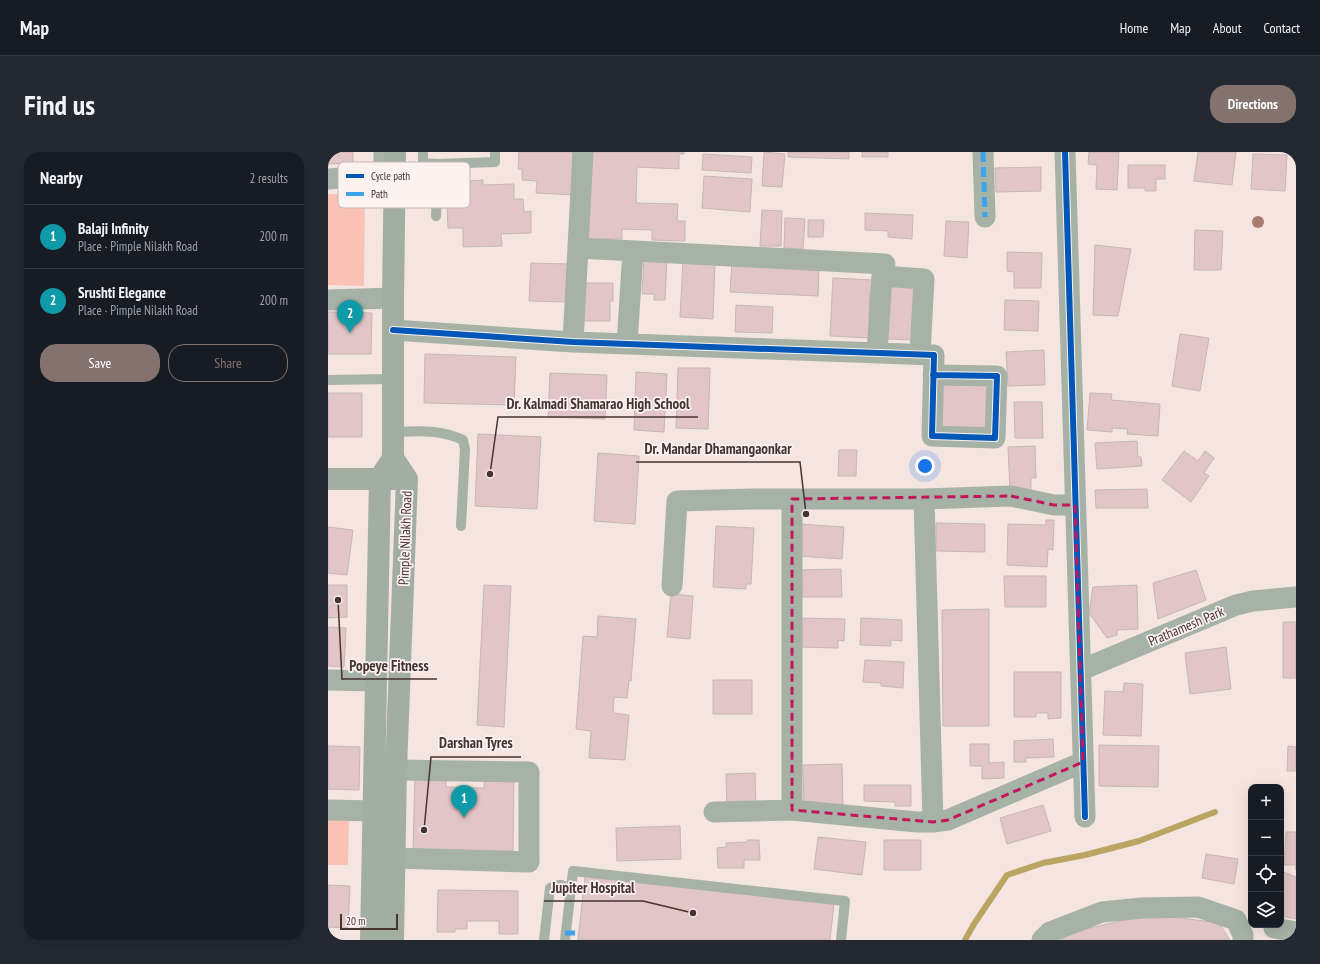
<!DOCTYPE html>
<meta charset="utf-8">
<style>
:root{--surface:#171b24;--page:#242831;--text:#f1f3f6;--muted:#9ea1a6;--line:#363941;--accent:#83726d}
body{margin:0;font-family:"PT Sans Narrow",sans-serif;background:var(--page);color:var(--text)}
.controls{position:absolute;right:12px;bottom:12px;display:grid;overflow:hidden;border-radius:8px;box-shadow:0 4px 16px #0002}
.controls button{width:36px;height:36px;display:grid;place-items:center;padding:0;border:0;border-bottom:1px solid var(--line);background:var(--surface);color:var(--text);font:20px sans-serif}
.scale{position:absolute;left:12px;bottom:10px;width:58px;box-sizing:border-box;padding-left:4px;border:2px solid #46342f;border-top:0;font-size:11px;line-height:14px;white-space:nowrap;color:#46342f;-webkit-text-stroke:3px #fcf2f0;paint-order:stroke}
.you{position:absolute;left:597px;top:314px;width:14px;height:14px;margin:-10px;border:3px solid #fff;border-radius:50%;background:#1a73e8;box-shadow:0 0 0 6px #1a73e833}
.badge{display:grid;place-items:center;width:26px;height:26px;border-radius:50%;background:var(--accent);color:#fff;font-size:13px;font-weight:700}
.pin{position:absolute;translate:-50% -33px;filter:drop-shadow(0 1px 2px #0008)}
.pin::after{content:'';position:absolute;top:21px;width:14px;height:12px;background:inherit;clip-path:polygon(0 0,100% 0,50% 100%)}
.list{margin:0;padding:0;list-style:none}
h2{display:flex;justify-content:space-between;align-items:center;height:52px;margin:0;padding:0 16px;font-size:17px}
h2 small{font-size:13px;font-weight:400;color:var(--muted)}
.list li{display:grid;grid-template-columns:26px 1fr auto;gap:12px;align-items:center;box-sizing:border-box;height:64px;padding:0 16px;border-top:1px solid var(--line)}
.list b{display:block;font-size:15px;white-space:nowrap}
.list p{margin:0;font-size:13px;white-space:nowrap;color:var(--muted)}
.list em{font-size:13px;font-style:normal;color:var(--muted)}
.actions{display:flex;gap:8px;padding:12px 16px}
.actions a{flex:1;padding:9px 0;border:1px solid var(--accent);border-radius:16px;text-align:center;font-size:14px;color:var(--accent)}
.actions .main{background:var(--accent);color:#fff}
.icon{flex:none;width:22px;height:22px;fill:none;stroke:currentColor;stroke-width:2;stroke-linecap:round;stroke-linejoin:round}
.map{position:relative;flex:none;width:968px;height:788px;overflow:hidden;border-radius:16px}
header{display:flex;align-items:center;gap:24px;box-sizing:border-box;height:56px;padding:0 20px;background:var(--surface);border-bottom:1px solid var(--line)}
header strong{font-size:19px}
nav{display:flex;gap:22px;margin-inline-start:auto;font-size:14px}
.intro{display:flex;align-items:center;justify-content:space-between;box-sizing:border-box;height:96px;padding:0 24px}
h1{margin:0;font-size:28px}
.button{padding:10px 18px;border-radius:16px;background:var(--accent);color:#fff;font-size:14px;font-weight:700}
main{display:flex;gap:24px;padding:0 24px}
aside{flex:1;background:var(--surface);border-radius:16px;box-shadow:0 4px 16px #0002}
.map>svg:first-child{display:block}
.green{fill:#fac2b4}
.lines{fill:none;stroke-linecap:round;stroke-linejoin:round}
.stream{stroke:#baa462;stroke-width:6}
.building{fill:#e2c5c6;stroke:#c6b6b5}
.lane{stroke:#a6b2a6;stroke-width:10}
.street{stroke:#a6b2a6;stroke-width:21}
.secondary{stroke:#a3aea2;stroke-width:22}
.quiet{stroke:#3fa3eb;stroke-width:5;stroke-dasharray:10 5;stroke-linecap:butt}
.cycleway-casing{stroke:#fcf2f0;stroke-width:8}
.cycleway{stroke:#0057b8;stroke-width:6}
.tree{fill:#a97b71}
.marked{fill:none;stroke:#c2185b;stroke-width:3;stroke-dasharray:8 5;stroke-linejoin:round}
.labels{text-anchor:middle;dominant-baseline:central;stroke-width:3.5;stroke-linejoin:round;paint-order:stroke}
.street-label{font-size:14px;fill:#46342f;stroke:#fcf2f0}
.key{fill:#fcf2f0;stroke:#c5b9b6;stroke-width:1}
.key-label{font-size:11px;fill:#46342f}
.leader{fill:none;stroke:#46342f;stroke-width:1.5}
.callout-dot{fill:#46342f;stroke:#fcf2f0;stroke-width:1.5}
.callout-label{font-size:15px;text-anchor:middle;font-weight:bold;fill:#46342f;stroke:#fcf2f0;stroke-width:3.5;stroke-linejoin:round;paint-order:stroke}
</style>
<header>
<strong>Map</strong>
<nav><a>Home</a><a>Map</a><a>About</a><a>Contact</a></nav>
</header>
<div class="intro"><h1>Find us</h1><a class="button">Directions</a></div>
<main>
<aside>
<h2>Nearby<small>2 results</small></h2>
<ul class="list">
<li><span class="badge" style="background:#0f9aa8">1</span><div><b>Balaji Infinity</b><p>Place · Pimple Nilakh Road</p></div><em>200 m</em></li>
<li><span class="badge" style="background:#0f9aa8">2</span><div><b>Srushti Elegance</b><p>Place · Pimple Nilakh Road</p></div><em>200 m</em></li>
</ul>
<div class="actions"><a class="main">Save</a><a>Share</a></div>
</aside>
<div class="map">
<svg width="968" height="788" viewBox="0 0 968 788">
<rect width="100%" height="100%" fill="#f5e5e1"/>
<path class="green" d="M0 42H37L36 134 0 133Z
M0 662 21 663 20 713H0Z"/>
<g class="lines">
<path class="stream" d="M637 788 646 772 679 723 715 711 757 703 811 689 887 660"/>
</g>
<path class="building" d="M0 0H25V11L0 12Z
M191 0H251L246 43 208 41 209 29 194 28V17H190Z
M262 0H356V2H351V17L309 15 308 51 350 52 349 69H357V89L324 88V78L294 77V87H260Z
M436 0 457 2 454 35 434 34Z
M460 0H521V7L460 5Z
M534 0H560V5H534Z
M761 0H791L789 38 768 37 769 13 760 12Z
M870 0H908L904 33 866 29Z
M375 2 424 5 423 21 374 18Z
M925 2 959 3 957 39 923 37Z
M800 13H837V27H828V39H817V36H800Z
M713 15V39L668 40 667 16Z
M118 24H136L137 29 155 28V33L186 32V47H195L196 60 203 59V81L173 82 174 94 135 95V76H120Z
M376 24 424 27 422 60 374 56Z
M434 58 454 59 453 94H432Z
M537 61 585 63 584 87 560 85V79L537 78Z
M457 66 477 67 475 97 456 96Z
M480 68H496L495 85H480Z
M618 69 641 70 639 106 616 104Z
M867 78 895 79 893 118H866Z
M767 93 803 97 790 164 765 163Z
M679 100 714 101 713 136H686V120L679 119Z
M316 105 339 106 337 148H326V142H314Z
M355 109 387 110 385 167 352 165Z
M404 110 491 115 490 144 402 140Z
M203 111 240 112 238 150 201 149Z
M505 126 545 128V139H542L541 161 542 186 502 184Z
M255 131H285V149H282V169H254Z
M561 132 588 133 585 188 558 187Z
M677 148 711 149 710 179 676 178Z
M408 153 445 155 444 181 407 180Z
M0 160 44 161 43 202H0Z
M852 182 881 186 872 239 844 234Z
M716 198 717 233 680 234 678 200Z
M97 202 188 205 186 253 96 251Z
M350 216H382L380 277 348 276Z
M308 220 339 222 336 280 306 278Z
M222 221 279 223 277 267 220 265Z
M610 231 661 233 660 277 609 276Z
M0 241H34V285H0Z
M762 241 784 242 783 248 832 252 830 284 799 282 800 277 784 276V280L759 278Z
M686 250H714L715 286H687Z
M150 282 213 285 209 357 147 354Z
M809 289 810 305H813L814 314 769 317 767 291Z
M707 294 708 326H703V338L682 339 680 295Z
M511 298H529L528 324H510Z
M856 299 870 309 877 299 886 306 876 321 881 324 863 350 834 328Z
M270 301 311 304 307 372 266 369Z
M819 337 820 356H768L767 338Z
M718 368H726L725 398 720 397 719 415 679 413 680 372 718 373Z
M608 371 657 372V400L608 399Z
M471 372 516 375 514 407 470 404Z
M388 374 426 376 423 432H418V437L385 435Z
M0 375 25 378 19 423 0 421Z
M513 417 514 445H474L473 418Z
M868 418 878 448 830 467 825 431Z
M676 424H718V455H677Z
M0 433H19V465L0 466Z
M156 433 183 434 176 575 149 573Z
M809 433 810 477 789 478V483L779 486 761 461 765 435Z
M343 442 365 444 362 487 339 485Z
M661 457V574H615L614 458Z
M270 464 308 467 303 529 301 528 299 546 286 545 285 561 301 563 297 608 261 606 263 579 248 577 255 484 269 485Z
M470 466 517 467 516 489 510 488V496L469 495Z
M533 466 574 468V489L563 488V494L532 493Z
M955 470H968V526H955Z
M0 475 18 476 16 515 0 514Z
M898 495 903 537 862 542 857 501Z
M537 508 576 510 575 536 553 534V531L535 530Z
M686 520H733V566L720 567V561H708V565H686Z
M385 528H424V562H385Z
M796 531 815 532 813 584 775 583 777 539 795 540Z
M725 587 726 605 698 606V610H686V589Z
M642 592H661V611L676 610V626L654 627V614H642Z
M771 593 831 594 830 635 771 634Z
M0 594 32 595 31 638 0 637Z
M960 594 968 595V619H959Z
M514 612 515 655 476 656 475 613Z
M157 619 186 620 185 699 85 697 87 623 118 624V635L156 636Z
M427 621 428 656 399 657 398 622Z
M536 633H583V654H567V650L536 649Z
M715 653 723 679 679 692 672 666Z
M352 674 353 707 289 709 288 676Z
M958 680H968V718V713H956Z
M490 685 538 690 534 723 486 717Z
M419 688H431L432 708H416V716H390L389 696 398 695V691L419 690Z
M556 688H593V718H556Z
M878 702 910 707 906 732 874 726Z
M953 719 968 725V767L953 764Z
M257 724 506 752 502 788H250Z
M0 733 22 734 20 776 0 775Z
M110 738 190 739V782H171V769H139V777H127V780H109Z
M823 762 891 771 902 788H732L744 780Z"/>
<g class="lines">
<path class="lane" d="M95 0V11L110 12
M108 64 110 12 167 10V0
M0 228 65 227
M66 280C89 279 113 277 135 288L137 297 133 374
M216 788 222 736C231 731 235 732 243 739
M237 788 245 719 517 749 513 788"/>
<path class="street" d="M56 0V23
M655 0 657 65
M737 0 757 665
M0 27 67 22
M250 96 557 112
M0 148 65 146
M65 178 245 190 606 203 604 284 667 286 669 224 605 223
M245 190 255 0
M299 192 305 99
M549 201 554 124 596 127 592 202
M596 347 605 670
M344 434 349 349 425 347H596L683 344 726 353H747
M753 518 908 453 925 449 968 445
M0 528 47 529
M0 658 45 659
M464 658V347
M386 660 464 658 589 670H605L620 668 755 610
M67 706 201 710V620L68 618
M946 776 968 780
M714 788 722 780 774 760 814 756 870 755 908 768 915 783V788"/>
<path class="secondary" d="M65 306V146L67 0
M0 327H67
M43 788 52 326 65 306
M65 788 68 618 79 327 65 306"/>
<path class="quiet" d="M655 0 657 65
M237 781H251"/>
<defs>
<path id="cycleway" d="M737 0 757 665
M65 178 245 190 606 203 604 284 667 286 669 224 605 223"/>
</defs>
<use href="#cycleway" class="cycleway-casing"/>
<use href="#cycleway" class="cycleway"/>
</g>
<circle class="tree" cx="930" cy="70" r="6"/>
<path class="marked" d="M683 344 726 353H747L755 610 620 668 605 670 464 658V347Z"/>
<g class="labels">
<g class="street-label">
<text transform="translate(77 386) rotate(-88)">Pimple Nilakh Road</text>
<text transform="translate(858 474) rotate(-23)">Prathamesh Park</text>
</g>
</g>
<rect x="10" y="10" width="132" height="46" rx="6" class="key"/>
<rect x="18" y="22" width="18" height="4" fill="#0057b8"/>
<rect x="18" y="40" width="18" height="4" fill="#3fa3eb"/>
<g class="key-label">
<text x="43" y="28">Cycle path</text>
<text x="43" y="46">Path</text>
</g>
<path class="leader" d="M162 322L170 265H370M478 362L472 310H308M10 448L14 527H109M96 678L103 605H193M365 761L315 749H216"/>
<g class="callout-dot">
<circle cx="162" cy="322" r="4"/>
<circle cx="478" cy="362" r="4"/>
<circle cx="10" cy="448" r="4"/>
<circle cx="96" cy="678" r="4"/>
<circle cx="365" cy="761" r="4"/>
</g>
<g class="callout-label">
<text x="270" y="257">Dr. Kalmadi Shamarao High School</text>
<text x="390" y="302">Dr. Mandar Dhamangaonkar</text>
<text x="61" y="519">Popeye Fitness</text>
<text x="148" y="596">Darshan Tyres</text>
<text x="265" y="741">Jupiter Hospital</text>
</g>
</svg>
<div class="controls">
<button>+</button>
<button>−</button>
<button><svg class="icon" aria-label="locate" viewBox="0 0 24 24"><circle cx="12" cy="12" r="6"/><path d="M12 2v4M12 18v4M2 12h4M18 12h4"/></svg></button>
<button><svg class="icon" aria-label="layers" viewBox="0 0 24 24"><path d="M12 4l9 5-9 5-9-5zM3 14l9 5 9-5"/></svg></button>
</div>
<div class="scale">20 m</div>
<div class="you"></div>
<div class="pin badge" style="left:136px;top:666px;background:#0f9aa8">1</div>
<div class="pin badge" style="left:22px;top:181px;background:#0f9aa8">2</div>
</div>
</main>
